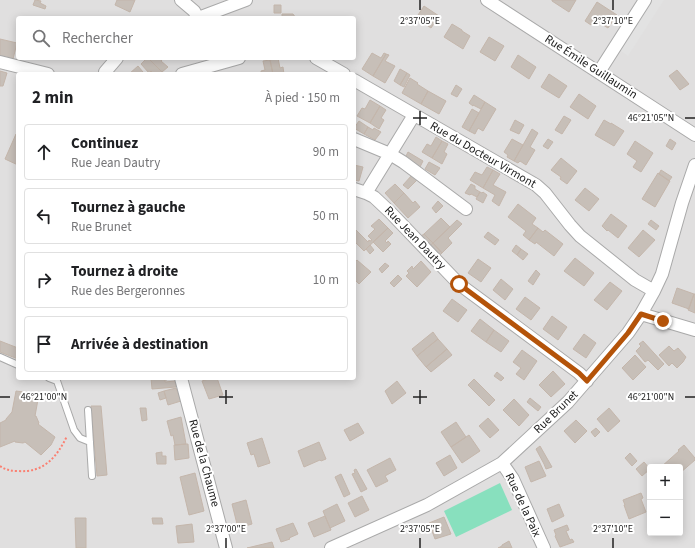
<!DOCTYPE html>
<html lang="fr">
<meta charset="utf-8">
<style>
:root{--surface:#fff;--page:#f2f2f2;--text:#202124;--muted:#757577;--line:#e0e0e0}
body{margin:0;font-family:"Source Sans 3",sans-serif;background:var(--page);color:var(--text)}
.controls{position:absolute;right:12px;bottom:12px;display:grid;overflow:hidden;border-radius:4px;box-shadow:0 2px 10px #0003}
.controls button{width:36px;height:36px;display:grid;place-items:center;padding:0;border:0;border-bottom:1px solid var(--line);background:var(--surface);color:var(--text);font:20px sans-serif}
.stop{position:absolute;width:12px;height:12px;margin:-9px;border:3px solid #b45309;border-radius:50%;background:#fff}
.stop.end{background:#b45309;border-color:#fff;box-shadow:0 1px 4px #0008}
.list{margin:0;padding:0;list-style:none}
h2{display:flex;justify-content:space-between;align-items:center;height:52px;margin:0;padding:0 16px;font-size:17px}
h2 small{font-size:13px;font-weight:400;color:var(--muted)}
.list li{display:grid;grid-template-columns:26px 1fr auto;gap:12px;align-items:center;box-sizing:border-box;height:56px;margin:0 8px 8px;padding:0 8px;border:1px solid var(--line);border-radius:4px}
.list b{display:block;font-size:15px;white-space:nowrap}
.list p{margin:0;font-size:13px;white-space:nowrap;color:var(--muted)}
.list em{font-size:13px;font-style:normal;color:var(--muted)}
.icon{flex:none;width:22px;height:22px;fill:none;stroke:currentColor;stroke-width:2;stroke-linecap:round;stroke-linejoin:round}
.map{position:relative;flex:none;width:695px;height:548px;overflow:hidden}
.search{position:absolute;background:var(--surface);box-shadow:0 2px 10px #0003;left:16px;top:16px;width:340px;height:44px;display:flex;align-items:center;gap:10px;box-sizing:border-box;padding:0 14px;border-radius:4px;color:var(--muted);font-size:15px}
.panel{position:absolute;background:var(--surface);box-shadow:0 2px 10px #0003;left:16px;top:72px;width:340px;height:308px;border-radius:4px}
.map>svg:first-child{display:block}
.residential{fill:#e0dfdf;fill-rule:evenodd}
.pitch{fill:#88e0be}
.parking{fill:#e2e2e2}
.building{fill:#c7bfb8;stroke:#c4b6ab}
.lines{fill:none;stroke-linecap:round;stroke-linejoin:round}
.service-casing{stroke:#a9a9a9;stroke-width:8}
.minor-casing{stroke:#a9a9a9;stroke-width:14}
.path{stroke:#fa8072;stroke-width:2;stroke-dasharray:2 2;stroke-linecap:butt}
.service{stroke:#fff;stroke-width:6}
.minor{stroke:#fff;stroke-width:12}
.route{stroke:#b45309;stroke-width:5}
.ticks{fill:none;stroke:#222;stroke-width:1.5}
.labels{text-anchor:middle;dominant-baseline:central;stroke-width:4;stroke-linejoin:round;paint-order:stroke}
.street-label{font-size:12px;fill:#222;stroke:#fff}
.ticks-label{font-size:10px;text-anchor:middle;fill:#222;stroke:#fff;stroke-width:4;stroke-linejoin:round;paint-order:stroke}
</style>
<div class="map">
<svg width="695" height="548" viewBox="0 0 695 548">
<rect width="100%" height="100%" fill="#f2efe9"/>
<path class="residential" d="M0 0H695V548H0ZM18 18H354V58H18ZM18 74H354V378H18ZM650 467H680V533H650Z"/>
<path class="pitch" d="M500 483 512 510 456 537 444 511Z"/>
<path class="parking" d="M635 0H664L628 56 615 47 641 6Z"/>
<path class="building" d="M35 0 41 1 40 3 46 6 45 9 33 5Z
M117 0H135L130 12 115 5Z
M552 0H576L569 12 552 1Z
M597 2 617 15 608 28 595 20 591 25 585 21Z
M274 5H281V13H274Z
M424 6 439 16 431 28 416 18Z
M282 14H293L296 18H282Z
M452 24 462 30V31L470 36 463 49 444 37Z
M489 37 504 46 495 61 480 52Z
M0 39 17 43 13 59 0 56Z
M372 53 381 58 384 53 386 54 373 76 362 69Z
M386 54 389 55 385 61 395 66 385 83 373 76Z
M518 55 536 67 529 79 511 67Z
M147 58H148L162 72 161 74H154L151 71 149 73 141 64Z
M148 58H164L161 61 168 67 162 72Z
M278 58 280 68 283 67 284 74H273L270 60Z
M270 60 273 74H261V71L265 70 263 61Z
M138 66 143 72 140 74H129Z
M400 69 407 73 400 85 394 81Z
M677 70 689 84 680 90 669 76Z
M0 71 7 73 3 86H0Z
M407 73 410 75 404 87 400 85Z
M549 74 567 86 559 98 541 87Z
M410 78 418 83 417 84 428 91 421 104 402 93Z
M456 85 462 89 457 97 451 94Z
M428 91 446 101 439 114 421 104Z
M579 94 596 106 588 119 570 107Z
M474 95 485 102 481 109 473 105V106L469 103Z
M370 100 380 106 370 123 357 116 362 108 365 109Z
M485 102 496 109 483 131 478 128 475 134 469 131Z
M380 106 386 110 381 118 384 120 379 129 370 123Z
M472 109 479 113 469 131 462 127Z
M564 116 571 120 562 134 555 130Z
M515 120 524 125 519 134 510 130Z
M604 120 611 124V123L624 131 614 146 595 135Z
M359 121 368 127 364 134 354 128Z
M368 127 373 130 374 128 381 132 375 140 364 134Z
M532 129 538 133 530 147 535 150 526 165 520 161 518 163 514 161Z
M16 134 18 135V165L5 159Z
M436 137 442 141 432 158 422 152 427 144 431 146Z
M512 139 523 145 514 161 507 157 508 155 504 152Z
M548 139 553 142 548 149 543 146Z
M670 139 676 143 672 150 666 146Z
M442 141 448 144 444 152 447 154 442 164 432 158Z
M635 141 653 153 641 172 633 167 637 161 627 154Z
M408 152 423 161 420 167 405 158Z
M561 158 577 171 567 184 560 179 561 177 551 170Z
M429 162 440 168 435 175 425 169Z
M354 165 363 167 359 181 354 180Z
M487 167 493 170 483 188 470 180 475 172 482 175Z
M493 170 500 174 493 185 506 192 499 206 492 201 495 195 483 188Z
M661 170 672 177 669 181 659 174Z
M658 173 670 181 655 207 642 199Z
M412 175 417 180 408 189 403 185Z
M395 184 404 193 394 203 385 193Z
M471 184 475 186V189L480 192 477 197 471 194 470 195 465 193Z
M585 188 599 199 589 211 575 200Z
M480 192 482 193 483 192 487 195 483 203 476 199Z
M404 193 413 203 415 201 420 207 408 218 394 203Z
M438 201 443 206 436 213 432 208Z
M518 204 536 218 532 224 538 228 529 240 523 235 526 231 508 217Z
M611 214 627 226 618 238 608 230 607 231 602 226Z
M441 218 450 227 433 243 424 234Z
M379 219 388 228 364 251 354 241V228L368 242 369 240 370 241 372 240 368 236 375 229 371 226Z
M457 220 462 224 448 238 452 243 442 253 433 243Z
M651 220 659 226 656 230 648 224Z
M388 228 393 233 385 241 387 243 388 241 391 244 383 252 373 242Z
M538 228 543 232 545 230 563 244 554 256 536 242 535 244 529 240Z
M643 230 655 240 639 257 628 248Z
M488 232 499 240 495 245 484 237Z
M424 234 433 243 430 246 421 236Z
M433 243 442 253 440 255 430 246Z
M370 245 374 250 370 254 366 249Z
M516 245 521 249 517 255 512 251Z
M521 249 528 254 523 260 517 255Z
M575 258 594 273 584 286 564 271Z
M478 259 491 268 481 282 468 273Z
M357 260 371 272 359 284 354 279V263Z
M421 261 431 272 417 287 406 276 409 273 407 271 412 266 413 269Z
M385 263 389 266 382 273 379 269Z
M536 270 540 274 533 285 528 281Z
M398 275 402 279 394 287 390 283Z
M501 279 513 289 505 300 493 290Z
M610 282 622 291 607 310 594 300Z
M677 288 694 294 689 309 672 303Z
M694 294H695V313L688 310Z
M525 297 540 308 531 320 516 309Z
M452 299 467 310 458 322 443 311Z
M552 316 567 327 558 340 543 329Z
M480 319 494 330 486 342 471 331Z
M494 330 509 341 501 352 486 342Z
M433 332 438 339 417 356 412 349Z
M584 334 596 343 586 358 573 349Z
M438 339 447 349 426 367 417 356Z
M0 341 18 348V359L0 352Z
M643 341 664 364 658 370 648 360 645 362 636 351 641 346 639 344Z
M669 346 674 351 678 348 686 357 683 362 677 368 672 363 669 366 659 355Z
M447 349 452 355 431 372 426 367Z
M522 350 537 361 524 380 516 374 521 368 513 362Z
M635 355 646 367 633 380 622 368Z
M553 371 565 384 551 397 539 385Z
M497 372 504 378 501 381 494 376Z
M151 378H167V380H165V382L175 381 176 387 152 389Z
M212 378H217L223 395 209 399 202 381Z
M474 379 495 400 489 406 468 385Z
M397 381 406 393 392 404 385 391Z
M176 388 181 401 168 405 164 391Z
M16 391 39 394 35 416H36L39 423 38 424 55 437 51 445 41 455 25 442 23 443 15 442V441L0 447V423L6 420V419L12 412Z
M164 391 166 398 160 400 158 393Z
M530 398 541 407 538 411 527 402Z
M514 399 529 415 519 426 503 410Z
M91 406H101L107 475 97 476Z
M140 408H146L147 420 142 421Z
M609 408 620 421 608 432 597 419Z
M181 417 186 444 175 445 173 435 171 436 167 421Z
M488 418 499 430 490 438 479 426Z
M576 420 587 431 575 443 564 431Z
M456 422 466 437 451 447 441 432Z
M358 423 364 433 350 441 344 430Z
M596 428 600 432 595 437 591 432Z
M469 435 480 451 462 463 451 447Z
M262 438 270 463 258 467 254 454 251 455 247 443Z
M319 442 326 459 321 461 320 460 304 467 298 451Z
M188 444 189 458 175 460 174 445Z
M684 445 695 458V460L680 473V467H661L679 451 678 450Z
M540 446 552 467 546 469 544 464 536 449Z
M162 452V456H166V464H157L156 453Z
M630 453 637 461 632 466 625 458Z
M450 455 457 468 444 476 436 463Z
M390 458 396 470 385 476 388 481 376 487 367 470Z
M539 461 546 476 531 482 525 467Z
M644 462 650 469 642 476 636 469Z
M356 469 367 489 361 492 352 474 355 473 354 470Z
M195 473 204 511 189 515 180 477Z
M341 474 350 494 344 497 335 477Z
M641 493 643 498 641 499 646 512 629 519 624 505H625L623 500Z
M362 496 369 510 355 517 348 503Z
M246 500 252 524 238 528 232 504Z
M337 504 345 521 330 528 323 511Z
M559 504 564 516 552 522 547 509Z
M325 516 331 530 314 537 308 523Z
M444 517 451 534 435 539 429 523Z
M75 518H86V548H76Z
M152 518H162L163 524H153Z
M293 523 298 534 289 538 290 539 281 542 276 529Z
M192 524 194 542 178 543 176 526Z
M567 525 569 530 566 531 570 540 572 539 574 542 560 547 555 536 556 535 554 530Z
M509 541 512 548H498L502 546V545Z
M272 542 274 548H247Z"/>
<g class="lines">
<defs>
<path id="service" d="M0 357 18 365
M49 378 57 381 74 430 80 438 90 442
M88 410 92 476"/>
<path id="minor" d="M181 0 194 11 198 18 246 0
M487 0 695 135
M316 58 344 74
M0 62 48 74
M599 72 645 0
M105 74V72L117 58
M182 74 239 58
M354 80 536 185 545 193 570 225 580 236 635 280 654 291
M354 139 390 154 403 162 466 209
M354 189 366 193 374 197 390 212 459 284 579 373 587 381
M366 193 414 115
M641 314 695 330
M181 378 226 548
M502 463 513 479 544 548
M331 548 427 505 502 463 568 402 628 333 641 314 654 291 662 274 682 203 695 165"/>
</defs>
<use href="#service" class="service-casing"/>
<use href="#minor" class="minor-casing"/>
<path class="path" d="M0 466C6 470 11 471 18 471 44 473 57 457 67 436"/>
<use href="#service" class="service"/>
<use href="#minor" class="minor"/>
</g>
<g class="lines">
<path class="route" d="M459 284 579 373 587 381 628 333 641 314 663 321"/>
</g>
<path class="ticks" d="M420 0V10M613 0V10M420 111V125M413 118H427M685 118H695M226 390V404M420 390V404M0 397H10M219 397H233M413 397H427M685 397H695M226 538V548M420 538V548M613 538V548"/>
<g class="labels">
<g class="street-label">
<text transform="translate(591 67) rotate(33)">Rue Émile Guillaumin</text>
<text transform="translate(483 155) rotate(30)">Rue du Docteur Virmont</text>
<text transform="translate(415 238) rotate(46)">Rue Jean Dautry</text>
<text transform="translate(556 412) rotate(-44)">Rue Brunet</text>
<text transform="translate(204 463) rotate(75)">Rue de la Chaume</text>
<text transform="translate(523 505) rotate(65)">Rue de la Paix</text>
</g>
</g>
<g class="ticks-label">
<text x="420" y="24">2°37'05"E</text>
<text x="613" y="24">2°37'10"E</text>
<text x="651" y="121">46°21'05"N</text>
<text x="44" y="400">46°21'00"N</text>
<text x="651" y="400">46°21'00"N</text>
<text x="226" y="532">2°37'00"E</text>
<text x="420" y="532">2°37'05"E</text>
<text x="613" y="532">2°37'10"E</text>
</g>
</svg>
<div class="controls">
<button>+</button>
<button>−</button>
</div>
<div class="stop" style="left:459px;top:284px"></div>
<div class="stop end" style="left:663px;top:321px"></div>
<div class="search"><svg class="icon" aria-label="search" viewBox="0 0 24 24"><circle cx="10" cy="10" r="6"/><path d="M15 15l6 6"/></svg>Rechercher</div>
<section class="panel">
<h2>2 min<small>À pied · 150 m</small></h2>
<ul class="list">
<li><svg class="icon" aria-label="ahead" viewBox="0 0 24 24"><path d="M12 20V5M6 11l6-6 6 6"/></svg><div><b>Continuez</b><p>Rue Jean Dautry</p></div><em>90 m</em></li>
<li><svg class="icon" aria-label="left" viewBox="0 0 24 24"><path d="M17 20v-9H6M10 6l-5 5 5 5"/></svg><div><b>Tournez à gauche</b><p>Rue Brunet</p></div><em>50 m</em></li>
<li><svg class="icon" aria-label="right" viewBox="0 0 24 24"><path d="M7 20v-9h11M14 6l5 5-5 5"/></svg><div><b>Tournez à droite</b><p>Rue des Bergeronnes</p></div><em>10 m</em></li>
<li><svg class="icon" aria-label="arrive" viewBox="0 0 24 24"><path d="M6 21V4h12l-3 4 3 4H6"/></svg><div><b>Arrivée à destination</b></div></li>
</ul>
</section>
</div>
